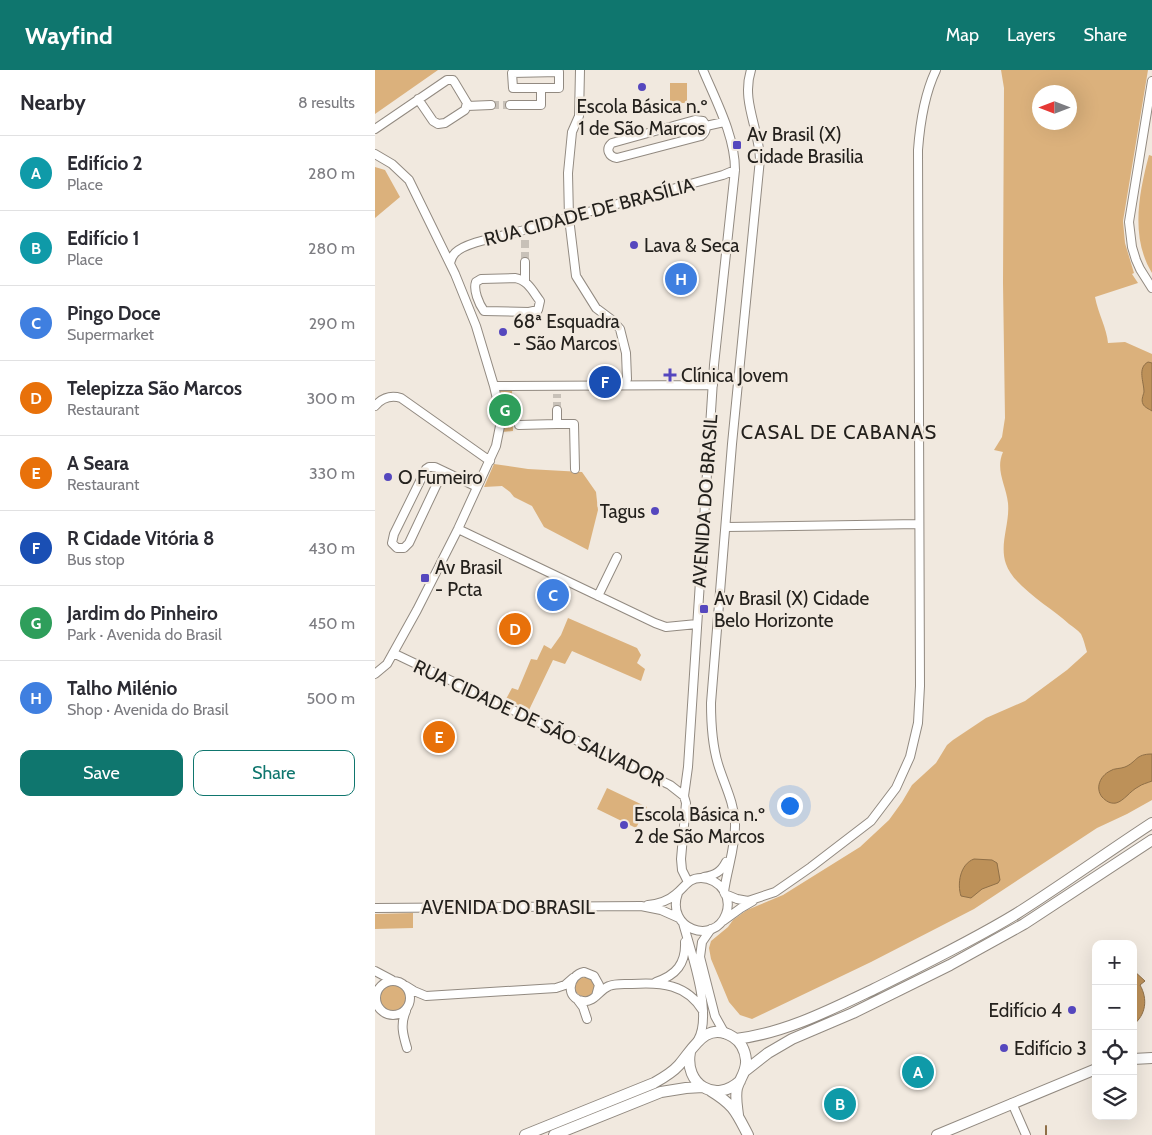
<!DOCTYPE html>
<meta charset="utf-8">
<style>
:root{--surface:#fff;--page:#f7f7f7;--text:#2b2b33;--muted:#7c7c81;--line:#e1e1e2;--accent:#0f766e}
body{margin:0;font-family:Cabin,sans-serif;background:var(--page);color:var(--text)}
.controls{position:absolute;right:15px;bottom:15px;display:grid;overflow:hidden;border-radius:10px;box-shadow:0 5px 20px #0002}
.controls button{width:45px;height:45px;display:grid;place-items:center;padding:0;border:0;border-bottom:1px solid var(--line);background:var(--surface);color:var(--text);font:25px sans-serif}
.compass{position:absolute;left:657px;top:15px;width:45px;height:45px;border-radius:50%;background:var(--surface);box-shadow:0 5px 20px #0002;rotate:270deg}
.you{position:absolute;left:414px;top:735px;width:18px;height:18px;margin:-12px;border:4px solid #fff;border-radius:50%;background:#1a73e8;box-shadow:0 0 0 8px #1a73e833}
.badge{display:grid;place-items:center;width:32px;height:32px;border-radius:50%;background:var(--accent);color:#fff;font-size:16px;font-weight:700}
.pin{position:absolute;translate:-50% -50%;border:2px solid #fff;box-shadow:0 1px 5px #0006}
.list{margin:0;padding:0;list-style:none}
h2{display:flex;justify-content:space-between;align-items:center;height:65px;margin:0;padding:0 20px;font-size:21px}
h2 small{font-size:16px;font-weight:400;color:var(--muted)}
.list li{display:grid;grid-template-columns:32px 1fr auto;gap:15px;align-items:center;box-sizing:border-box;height:75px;padding:0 20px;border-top:1px solid var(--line)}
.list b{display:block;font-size:19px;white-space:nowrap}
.list p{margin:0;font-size:16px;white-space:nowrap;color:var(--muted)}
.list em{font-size:16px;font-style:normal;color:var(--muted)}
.actions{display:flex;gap:10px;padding:15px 20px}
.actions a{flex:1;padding:11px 0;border:1px solid var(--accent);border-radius:10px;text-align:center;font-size:18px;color:var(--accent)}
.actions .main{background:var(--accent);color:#fff}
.icon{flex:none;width:28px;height:28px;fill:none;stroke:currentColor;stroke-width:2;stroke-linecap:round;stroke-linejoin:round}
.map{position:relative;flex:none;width:777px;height:1065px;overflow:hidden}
header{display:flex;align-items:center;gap:30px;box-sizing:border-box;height:70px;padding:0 25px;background:var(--accent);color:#fff}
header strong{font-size:24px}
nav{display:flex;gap:28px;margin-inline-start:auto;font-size:18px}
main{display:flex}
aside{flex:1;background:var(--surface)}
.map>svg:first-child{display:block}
.green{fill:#dbb17c;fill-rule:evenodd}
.water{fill:#bd9159;stroke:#8f6f47}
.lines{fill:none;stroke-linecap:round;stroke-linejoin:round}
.stream{stroke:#8f6f47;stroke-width:2}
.minor-tunnel{stroke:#c8c1b8;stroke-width:8;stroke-dasharray:8 4;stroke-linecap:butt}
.minor-casing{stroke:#928a81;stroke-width:10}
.major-casing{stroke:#928a81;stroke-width:12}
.minor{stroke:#fff;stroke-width:8}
.major{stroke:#fff;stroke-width:10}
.poi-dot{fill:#5547be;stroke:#f1e9df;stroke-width:2}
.labels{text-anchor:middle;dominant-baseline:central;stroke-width:5;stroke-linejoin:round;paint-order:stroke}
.poi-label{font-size:19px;fill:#24211d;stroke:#f1e9df;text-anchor:start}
.street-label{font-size:19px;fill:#24211d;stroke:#f1e9df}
.neighbourhood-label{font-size:20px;letter-spacing:1px;fill:#24211d;stroke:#f1e9df}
</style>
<header>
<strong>Wayfind</strong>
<nav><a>Map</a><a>Layers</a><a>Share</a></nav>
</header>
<main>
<aside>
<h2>Nearby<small>8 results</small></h2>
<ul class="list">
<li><span class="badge" style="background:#0f9aa8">A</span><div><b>Edifício 2</b><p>Place</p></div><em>280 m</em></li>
<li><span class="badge" style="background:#0f9aa8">B</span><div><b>Edifício 1</b><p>Place</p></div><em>280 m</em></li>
<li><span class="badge" style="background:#3f7fe0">C</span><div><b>Pingo Doce</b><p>Supermarket</p></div><em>290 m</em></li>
<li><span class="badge" style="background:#e8710a">D</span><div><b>Telepizza São Marcos</b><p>Restaurant</p></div><em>300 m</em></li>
<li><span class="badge" style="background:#e8710a">E</span><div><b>A Seara</b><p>Restaurant</p></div><em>330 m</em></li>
<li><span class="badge" style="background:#1a4fb4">F</span><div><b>R Cidade Vitória 8</b><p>Bus stop</p></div><em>430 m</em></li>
<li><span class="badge" style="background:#2e9e5b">G</span><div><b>Jardim do Pinheiro</b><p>Park · Avenida do Brasil</p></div><em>450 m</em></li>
<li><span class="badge" style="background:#3f7fe0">H</span><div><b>Talho Milénio</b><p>Shop · Avenida do Brasil</p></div><em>500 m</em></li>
</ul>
<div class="actions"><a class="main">Save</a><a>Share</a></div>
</aside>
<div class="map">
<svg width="777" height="1065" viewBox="0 0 777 1065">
<rect width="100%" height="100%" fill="#f1e9df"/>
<path class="green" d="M0 0H63L0 44Z
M626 0H773L748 151 750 173 759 203 757 204 763 213 720 227C723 243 732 259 733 273L750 272 777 284V730L752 744 722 758 599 839 496 892 377 949 365 945 354 932 336 889 334 878 336 871 353 857 358 850 372 840 408 825 485 777 514 750 527 732 537 715 561 693 572 675 578 670 611 648 650 631 692 600 712 582C710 576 709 570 706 564 703 560 698 557 694 554 677 538 638 516 631 494 624 474 635 454 633 433 631 415 620 400 628 382L619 380 627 367 630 348 628 213 629 18ZM664 22H694V52H664Z
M295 13H312V33H295Z
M774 85 777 86V203C755 167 764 123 774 85Z
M0 97 10 100 25 127 0 148Z
M120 319H137L138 361 127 362Z
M119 394 153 399 207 402 221 422 223 440 213 480 169 457 157 436 139 427 135 422 127 416 109 417Z
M193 548 262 578 266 585 262 593 270 599 266 611 197 581 190 594 178 590 154 640 131 629 137 618 143 620 156 589 162 590 169 575 176 579 186 565Z
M232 718 272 737 261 758 222 739Z
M38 843V858L0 859V844Z
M200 917a10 10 0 1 1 20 0a10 10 0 1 1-20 0Z
M5 928a13 13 0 1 1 26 0a13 13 0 1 1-26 0Z"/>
<path class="water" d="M773 292 777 293V341C774 339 769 337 768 334 766 330 768 326 769 322 769 312 762 298 773 292Z
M777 684V711C772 713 767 714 763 717 755 721 749 731 741 733 735 734 731 731 727 727 720 718 725 706 735 701 739 698 745 699 750 697 762 692 760 684 777 684Z
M599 789 617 790 622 793 625 810 623 813 607 819 596 828 586 826C582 814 585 794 599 789Z
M758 900 770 911 765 915C773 929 771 945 758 955Z"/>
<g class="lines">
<path class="stream" d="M671 1056V1065"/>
<path class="minor-tunnel" d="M116 35H135
M150 170V192
M182 340V324"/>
<defs>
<path id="minor" d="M205 0 204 46 197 62 193 103 194 148 201 206 221 238 237 250 245 259 251 283 252 309 248 315
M777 11 754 152 757 177 761 190 765 199 777 218
M135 35H166V18H184V2L137 3 138 18H166
M92 36 116 35
M320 50 328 51C332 56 332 62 326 66L242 88C234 87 230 79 237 73Z
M331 56 349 52
M0 59 72 10H78L80 13 92 33 90 40 70 53 63 54 58 51 43 29
M0 84 17 94 34 110 80 204 101 256 119 316 123 333 125 356 121 376 83 459 42 540 12 594 0 604
M150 192V211
M75 193C76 190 77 186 80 183 92 170 143 164 162 156L348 105 360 100
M140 208C153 210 158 222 165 231L163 240 154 242 109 241C104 234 98 220 101 212L106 209Z
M119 316 338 315
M0 336C7 328 16 325 26 328L115 391
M182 340V354H199L200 399
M144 355 182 354
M68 401 34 473 29 478H22L17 473 19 464 51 399 54 397H60L102 417
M351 457 544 454
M83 459 280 553 291 557 322 554
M223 526 242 487
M18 583 295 715 309 726
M329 807C340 805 346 802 351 792
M313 812 307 800 306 789 311 733 309 726 313 697 339 295 360 100C360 66 341 31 328 0
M349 822C352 799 361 776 360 753 359 732 349 714 343 694 337 674 336 653 336 633L357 374 385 89C384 58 366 31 376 0
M350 824 362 829 373 831 400 822 436 797 496 751 521 718 535 687 543 653 545 616 543 80C545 53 549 25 561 0
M273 835C283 834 293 831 301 824 310 817 313 808 326 808 335 808 344 813 349 821 353 828 354 836 351 844 339 876 290 859 303 823
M0 838 266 836 286 840 304 848
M348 851 366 838 378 831
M308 853C316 882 338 944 323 970
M336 859 327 872 325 887 340 946 350 964
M0 901 17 910
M1 928a17 17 0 1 1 34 0a17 17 0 1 1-34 0Z
M281 912C301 905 311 894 310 872
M31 916 39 921 51 926 181 918 190 915 198 908
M221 926 224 915 219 906 209 902C193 905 190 929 208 931 219 933 224 920 234 916 241 913 249 914 257 914 286 912 312 914 328 941
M202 929 208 937 212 949
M31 941C25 954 28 965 32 978
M637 1033 651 1065"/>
<path id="major" d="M361 969C410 963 455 940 499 919 547 895 595 872 641 844 687 815 731 783 777 753
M315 982C309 1014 340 1034 365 1011
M758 989 777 988
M370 1001 393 983 417 969 478 943 575 895 649 854 777 770
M336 1021C359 1035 361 1042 373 1065
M150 1065 279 1013C288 1008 297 1003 304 995 318 979 331 950 358 967 366 972 370 980 371 990 372 1001 365 1008 362 1018 360 1027 362 1036 363 1045
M179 1065 286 1022 311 1018 328 1017
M562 1065 721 999"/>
</defs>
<use href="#minor" class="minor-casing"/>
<use href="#major" class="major-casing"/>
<use href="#minor" class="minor"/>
<use href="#major" class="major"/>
</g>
<g class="poi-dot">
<circle cx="267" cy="17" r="5"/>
<rect x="357" y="70" width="10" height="10" rx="2.5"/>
<circle cx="259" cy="175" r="5"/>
<circle cx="128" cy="262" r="5"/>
<path d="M292.5 297.5h5v5h5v5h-5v5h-5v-5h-5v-5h5z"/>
<circle cx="13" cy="407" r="5"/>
<circle cx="280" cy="441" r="5"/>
<rect x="45" y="503" width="10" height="10" rx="2.5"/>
<rect x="324" y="534" width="10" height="10" rx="2.5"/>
<circle cx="249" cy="755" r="5"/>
<circle cx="697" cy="940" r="5"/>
<circle cx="629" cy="978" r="5"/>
</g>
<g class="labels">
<g class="poi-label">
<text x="267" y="36" text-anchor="middle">Escola Básica n.º<tspan x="267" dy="22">1 de São Marcos</tspan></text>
<text x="372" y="64">Av Brasil (X)<tspan x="372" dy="22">Cidade Brasilia</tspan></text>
<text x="269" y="175">Lava &amp; Seca</text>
<text x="138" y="251">68ª Esquadra<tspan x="138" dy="22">- São Marcos</tspan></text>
<text x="306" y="305">Clínica Jovem</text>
<text x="23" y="407">O Fumeiro</text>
<text x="270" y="441" text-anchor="end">Tagus</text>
<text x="60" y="497">Av Brasil<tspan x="60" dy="22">- Pcta</tspan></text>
<text x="339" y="528">Av Brasil (X) Cidade<tspan x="339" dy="22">Belo Horizonte</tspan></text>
<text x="259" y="744">Escola Básica n.º<tspan x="259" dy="22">2 de São Marcos</tspan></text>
<text x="687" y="940" text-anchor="end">Edifício 4</text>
<text x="639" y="978">Edifício 3</text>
</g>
<g class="street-label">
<text transform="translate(214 142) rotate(-15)">RUA CIDADE DE BRASÍLIA</text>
<text transform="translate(330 431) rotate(-86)">AVENIDA DO BRASIL</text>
<text transform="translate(164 653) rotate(25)">RUA CIDADE DE SÃO SALVADOR</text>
<text x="133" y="837">AVENIDA DO BRASIL</text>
</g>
<g class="neighbourhood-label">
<text x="464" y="362">CASAL DE CABANAS</text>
</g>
</g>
</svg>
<div class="controls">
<button>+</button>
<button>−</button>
<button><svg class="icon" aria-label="locate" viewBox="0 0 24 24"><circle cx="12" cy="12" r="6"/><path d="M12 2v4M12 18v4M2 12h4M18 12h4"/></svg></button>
<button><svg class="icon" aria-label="layers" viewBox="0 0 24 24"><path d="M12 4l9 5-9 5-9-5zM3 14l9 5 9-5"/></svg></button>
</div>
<svg class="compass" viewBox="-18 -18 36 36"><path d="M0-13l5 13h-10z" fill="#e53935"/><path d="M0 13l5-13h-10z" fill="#7c7c81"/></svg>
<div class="you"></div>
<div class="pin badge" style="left:543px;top:1002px;background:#0f9aa8">A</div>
<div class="pin badge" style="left:465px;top:1034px;background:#0f9aa8">B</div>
<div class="pin badge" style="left:178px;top:525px;background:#3f7fe0">C</div>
<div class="pin badge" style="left:140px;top:559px;background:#e8710a">D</div>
<div class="pin badge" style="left:64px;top:667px;background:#e8710a">E</div>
<div class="pin badge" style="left:230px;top:312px;background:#1a4fb4">F</div>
<div class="pin badge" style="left:130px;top:340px;background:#2e9e5b">G</div>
<div class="pin badge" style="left:306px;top:209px;background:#3f7fe0">H</div>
</div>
</main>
